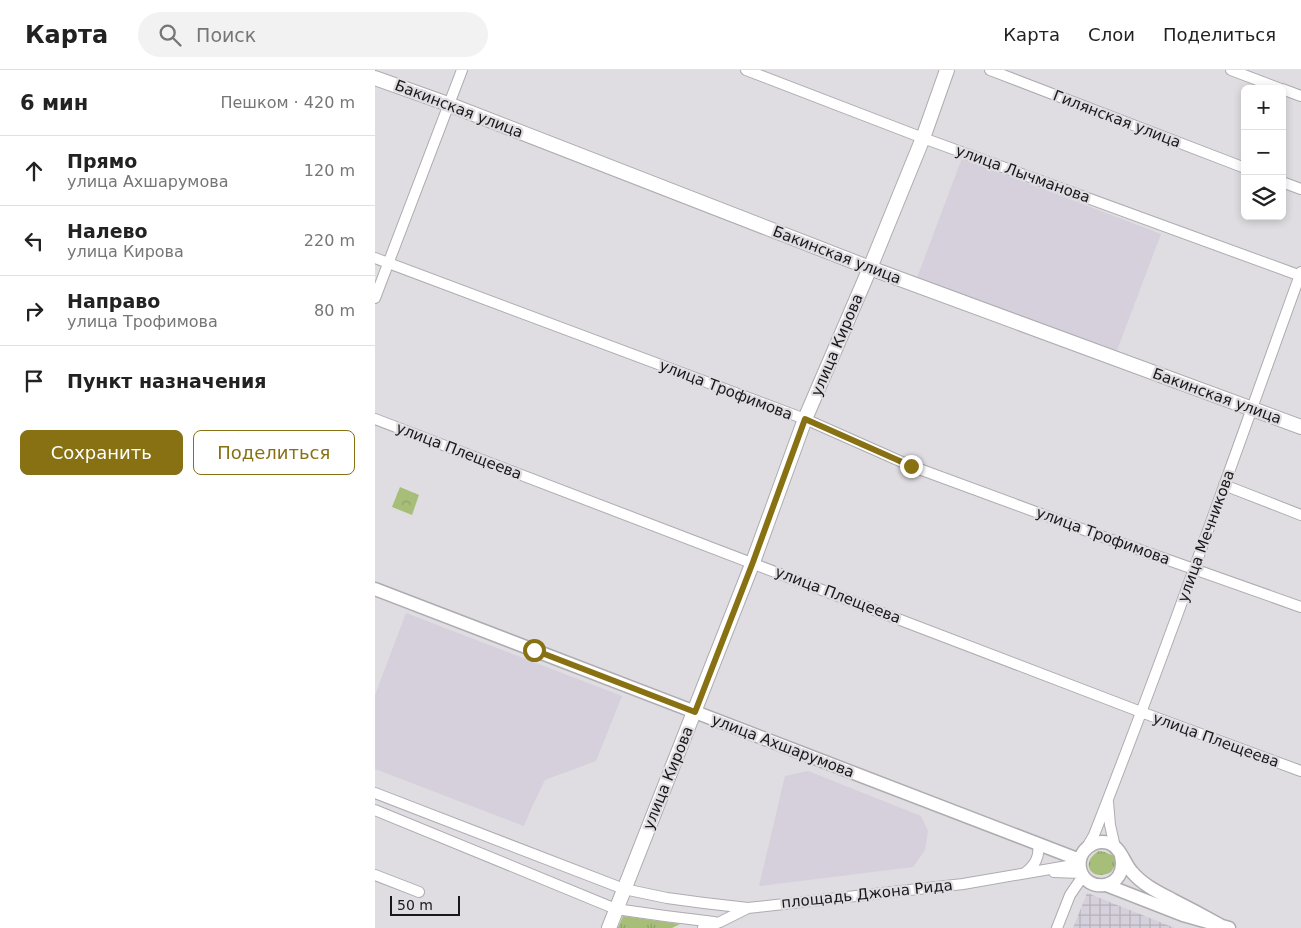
<!DOCTYPE html>
<html lang="ru">
<meta charset="utf-8">
<style>
:root{--surface:#fff;--page:#f2f2f2;--text:#222;--muted:#767676;--line:#e0e0e0;--accent:#887113}
body{margin:0;font-family:"DejaVu Sans",sans-serif;background:var(--page);color:var(--text)}
.controls{position:absolute;right:15px;top:15px;display:grid;overflow:hidden;border-radius:8px;box-shadow:0 2px 8px #0003}
.controls button{width:45px;height:45px;display:grid;place-items:center;padding:0;border:0;border-bottom:1px solid var(--line);background:var(--surface);color:var(--text);font:25px sans-serif}
.scale{position:absolute;left:15px;bottom:12px;width:70px;box-sizing:border-box;padding-left:5px;border:2px solid #181719;border-top:0;font-size:14px;line-height:18px;white-space:nowrap;color:#181719;-webkit-text-stroke:4px #dfdde1;paint-order:stroke}
.stop{position:absolute;width:15px;height:15px;margin:-11px;border:4px solid #887113;border-radius:50%;background:#fff}
.stop.end{background:#887113;border-color:#fff;box-shadow:0 1px 5px #0008}
.list{margin:0;padding:0;list-style:none}
h2{display:flex;justify-content:space-between;align-items:center;height:65px;margin:0;padding:0 20px;font-size:21px}
h2 small{font-size:16px;font-weight:400;color:var(--muted)}
.list li{display:grid;grid-template-columns:32px 1fr auto;gap:15px;align-items:center;box-sizing:border-box;height:70px;padding:0 20px;border-top:1px solid var(--line)}
.list b{display:block;font-size:19px;white-space:nowrap}
.list p{margin:0;font-size:16px;white-space:nowrap;color:var(--muted)}
.list em{font-size:16px;font-style:normal;color:var(--muted)}
.actions{display:flex;gap:10px;padding:15px 20px}
.actions a{flex:1;padding:11px 0;border:1px solid var(--accent);border-radius:8px;text-align:center;font-size:18px;color:var(--accent)}
.actions .main{background:var(--accent);color:#fff}
.icon{flex:none;width:28px;height:28px;fill:none;stroke:currentColor;stroke-width:2;stroke-linecap:round;stroke-linejoin:round}
.map{position:relative;flex:none;width:926px;height:858px;overflow:hidden}
header{display:flex;align-items:center;gap:30px;box-sizing:border-box;height:70px;padding:0 25px;background:var(--surface);border-bottom:1px solid var(--line)}
header strong{font-size:24px}
nav{display:flex;gap:28px;margin-inline-start:auto;font-size:18px}
.search{width:350px;height:45px;background:var(--page);display:flex;align-items:center;gap:12px;box-sizing:border-box;padding:0 18px;border-radius:28px;color:var(--muted);font-size:19px}
main{display:flex}
aside{flex:1;background:var(--surface)}
.map>svg:first-child{display:block}
.built{fill:#d5d0db}
.industrial{fill:url(#industrial-grid)}
.grass{fill:url(#grass-tufts)}
.park{fill:url(#park-crowns)}
.lines{fill:none;stroke-linecap:round;stroke-linejoin:round}
.minor-casing{stroke:#aeacb0;stroke-width:12}
.tertiary-casing{stroke:#aeacb0;stroke-width:15}
.secondary-casing{stroke:#aeacb0;stroke-width:16}
.minor{stroke:#fff;stroke-width:10}
.tertiary{stroke:#fff;stroke-width:12}
.secondary{stroke:#fff;stroke-width:14}
.route{stroke:#887113;stroke-width:6}
.labels{text-anchor:middle;dominant-baseline:central;stroke-width:4.5;stroke-linejoin:round;paint-order:stroke}
.street-label{font-size:15px;fill:#181719;stroke:#dfdde1}
</style>
<header>
<strong>Карта</strong>
<div class="search"><svg class="icon" aria-label="search" viewBox="0 0 24 24"><circle cx="10" cy="10" r="6"/><path d="M15 15l6 6"/></svg>Поиск</div>
<nav><a>Карта</a><a>Слои</a><a>Поделиться</a></nav>
</header>
<main>
<aside>
<h2>6 мин<small>Пешком · 420 m</small></h2>
<ul class="list">
<li><svg class="icon" aria-label="ahead" viewBox="0 0 24 24"><path d="M12 20V5M6 11l6-6 6 6"/></svg><div><b>Прямо</b><p>улица Ахшарумова</p></div><em>120 m</em></li>
<li><svg class="icon" aria-label="left" viewBox="0 0 24 24"><path d="M17 20v-9H6M10 6l-5 5 5 5"/></svg><div><b>Налево</b><p>улица Кирова</p></div><em>220 m</em></li>
<li><svg class="icon" aria-label="right" viewBox="0 0 24 24"><path d="M7 20v-9h11M14 6l5 5-5 5"/></svg><div><b>Направо</b><p>улица Трофимова</p></div><em>80 m</em></li>
<li><svg class="icon" aria-label="arrive" viewBox="0 0 24 24"><path d="M6 21V4h12l-3 4 3 4H6"/></svg><div><b>Пункт назначения</b></div></li>
</ul>
<div class="actions"><a class="main">Сохранить</a><a>Поделиться</a></div>
</aside>
<div class="map">
<svg width="926" height="858" viewBox="0 0 926 858">
<defs>
<pattern id="industrial-grid" width="8" height="8" patternUnits="userSpaceOnUse" patternTransform="scale(1.25)"><rect width="8" height="8" fill="#d5d0db"/><path d="M0 4h8M4 0v8" fill="none" stroke="#b6b2bb"/></pattern>
<pattern id="grass-tufts" width="24" height="20" patternUnits="userSpaceOnUse" patternTransform="scale(1.25)"><rect width="24" height="20" fill="#a6be78"/><path d="M3 7l-1-3M5 7V3M7 7l1-3M15 17l-1-3M17 17v-4M19 17l1-3" fill="none" stroke="#8ea367"/></pattern>
<pattern id="park-crowns" width="20" height="18" patternUnits="userSpaceOnUse" patternTransform="scale(1.25)"><rect width="20" height="18" fill="#a6be78"/><path d="M2 6a3 3 0 1 1 6 0M12 15a3 3 0 1 1 6 0" fill="none" stroke="#8ea367"/></pattern>
</defs>
<rect width="100%" height="100%" fill="#dfdde1"/>
<path class="built" d="M587 88 786 164 741 283 542 208Z
M31 543 247 626 221 691 170 710 156 739 149 756 0 699V625Z
M433 701 546 746 553 761 550 780 538 797 384 816 410 706Z"/>
<path class="industrial" d="M712 823 800 858H698Z"/>
<path class="grass" d="M724 781 730 782 739 786 741 794 736 802C716 813 704 792 724 781Z
M248 846 305 854 297 858H243Z"/>
<path class="park" d="M25 417 44 425 37 445 17 437Z"/>
<g class="lines">
<defs>
<path id="minor" d="M371 0 548 68 926 206
M615 0 870 98
M856 0 906 19
M907 19 926 26
M907 112 926 119
M0 188 430 349 536 396 734 469 926 537
M0 228 87 0
M0 349 766 642 926 701
M849 415 926 445
M0 723 249 819 292 828 329 833 373 838
M733 732 735 755 740 777
M0 740 241 839 290 846 339 852
M712 777 719 765C792 579 858 390 926 202
M679 802 706 803
M650 803C660 795 665 787 663 774
M0 805 44 822
M328 858 345 852 373 838 588 814 704 794
M682 858 695 825 708 806"/>
<path id="tertiary" d="M0 519 705 790
M746 786C754 820 710 825 705 798 702 782 718 768 734 773 746 778 749 793 757 802 768 815 783 822 798 830 814 838 829 846 845 855
M731 815 808 845 854 858"/>
<path id="secondary" d="M0 8 73 34 495 198 926 357
M234 858 378 492 430 349 495 198 548 68 572 0"/>
</defs>
<use href="#minor" class="minor-casing"/>
<use href="#tertiary" class="tertiary-casing"/>
<use href="#secondary" class="secondary-casing"/>
<use href="#minor" class="minor"/>
<use href="#tertiary" class="tertiary"/>
<use href="#secondary" class="secondary"/>
</g>
<g class="lines">
<path class="route" d="M159 580 320 642 378 492 430 349 536 396"/>
</g>
<g class="labels">
<g class="street-label">
<text transform="translate(84 39) rotate(21)">Бакинская улица</text>
<text transform="translate(742 49) rotate(21)">Гилянская улица</text>
<text transform="translate(648 104) rotate(20)">улица Лычманова</text>
<text transform="translate(462 185) rotate(21)">Бакинская улица</text>
<text transform="translate(462 275) rotate(-67)">улица Кирова</text>
<text transform="translate(351 320) rotate(21)">улица Трофимова</text>
<text transform="translate(842 326) rotate(20)">Бакинская улица</text>
<text transform="translate(84 381) rotate(21)">улица Плещеева</text>
<text transform="translate(728 466) rotate(20)">улица Трофимова</text>
<text transform="translate(831 466) rotate(-70)">улица Мечникова</text>
<text transform="translate(463 525) rotate(21)">улица Плещеева</text>
<text transform="translate(841 670) rotate(20)">улица Плещеева</text>
<text transform="translate(408 676) rotate(21)">улица Ахшарумова</text>
<text transform="translate(293 708) rotate(-68)">улица Кирова</text>
<text transform="translate(492 824) rotate(-6)">площадь Джона Рида</text>
</g>
</g>
</svg>
<div class="controls">
<button>+</button>
<button>−</button>
<button><svg class="icon" aria-label="layers" viewBox="0 0 24 24"><path d="M12 4l9 5-9 5-9-5zM3 14l9 5 9-5"/></svg></button>
</div>
<div class="scale">50 m</div>
<div class="stop" style="left:159px;top:580px"></div>
<div class="stop end" style="left:536px;top:396px"></div>
</div>
</main>
